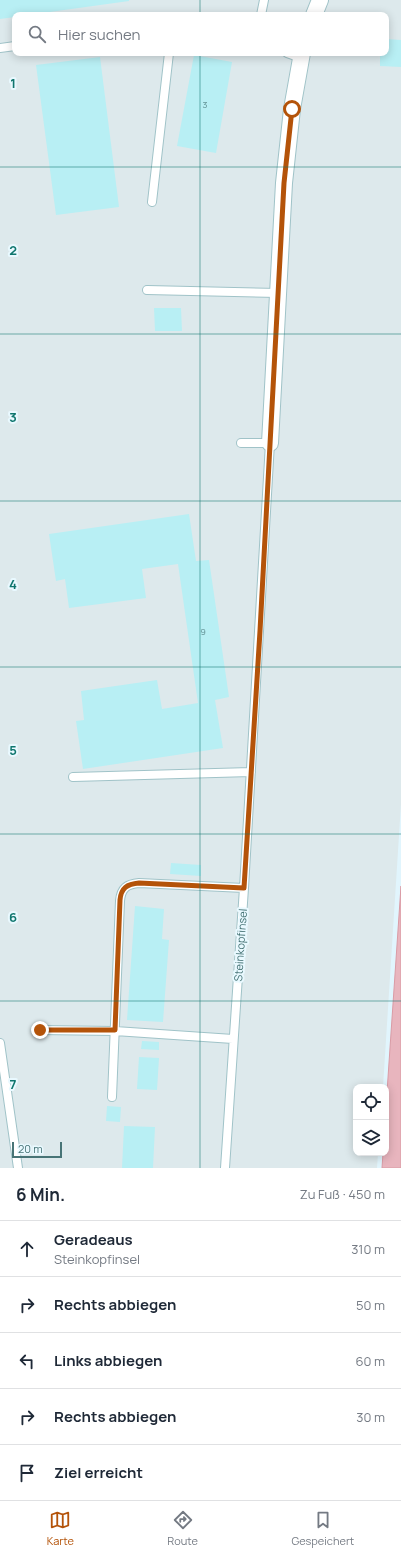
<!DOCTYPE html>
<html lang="de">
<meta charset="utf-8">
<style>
:root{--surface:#fff;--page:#f2f2f3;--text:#1f2937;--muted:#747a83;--line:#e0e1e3;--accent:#b45309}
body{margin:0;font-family:Manrope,sans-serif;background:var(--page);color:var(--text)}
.controls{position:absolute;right:12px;bottom:12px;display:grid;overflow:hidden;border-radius:8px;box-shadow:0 2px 10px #0003}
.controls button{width:36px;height:36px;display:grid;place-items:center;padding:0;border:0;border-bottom:1px solid var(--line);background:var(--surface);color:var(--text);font:20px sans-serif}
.scale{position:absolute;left:12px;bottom:10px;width:50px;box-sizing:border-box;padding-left:4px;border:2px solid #477476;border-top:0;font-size:11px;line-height:14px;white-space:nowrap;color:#477476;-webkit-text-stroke:3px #e9f9ff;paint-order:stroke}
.stop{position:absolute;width:12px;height:12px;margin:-9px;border:3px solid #b45309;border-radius:50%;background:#fff}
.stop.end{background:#b45309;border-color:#fff;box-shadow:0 1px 4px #0008}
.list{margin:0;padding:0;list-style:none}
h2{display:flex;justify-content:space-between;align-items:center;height:52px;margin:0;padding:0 16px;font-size:17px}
h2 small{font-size:13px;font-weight:400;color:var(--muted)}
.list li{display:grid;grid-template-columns:26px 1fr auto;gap:12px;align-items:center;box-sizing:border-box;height:56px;padding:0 16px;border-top:1px solid var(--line)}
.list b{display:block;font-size:15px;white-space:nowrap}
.list p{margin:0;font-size:13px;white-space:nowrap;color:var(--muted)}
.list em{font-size:13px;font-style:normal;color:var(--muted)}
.icon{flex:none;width:22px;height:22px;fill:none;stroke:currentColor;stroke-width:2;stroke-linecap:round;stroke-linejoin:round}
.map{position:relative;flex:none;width:401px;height:1168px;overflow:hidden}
.search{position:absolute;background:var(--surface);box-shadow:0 2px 10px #0003;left:12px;right:12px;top:12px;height:44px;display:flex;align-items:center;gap:10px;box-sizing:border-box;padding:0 14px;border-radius:8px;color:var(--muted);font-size:15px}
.sheet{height:332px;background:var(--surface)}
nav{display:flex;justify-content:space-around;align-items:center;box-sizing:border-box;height:56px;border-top:1px solid var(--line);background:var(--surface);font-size:11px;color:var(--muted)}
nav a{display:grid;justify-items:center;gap:2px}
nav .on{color:var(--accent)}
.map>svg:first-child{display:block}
.industrial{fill:#dde9ec;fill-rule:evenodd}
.water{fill:#e8b5be;stroke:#da9ba5}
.building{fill:#b8eff4}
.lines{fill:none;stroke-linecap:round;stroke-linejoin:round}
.lane-casing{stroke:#a0c3c8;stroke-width:10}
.street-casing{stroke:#a0c3c8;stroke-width:18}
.lane{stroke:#fff;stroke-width:8}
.street{stroke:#fff;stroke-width:16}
.route{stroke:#b45309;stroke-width:5}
.grid{fill:none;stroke:#0f766e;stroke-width:1;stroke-opacity:0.55}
.labels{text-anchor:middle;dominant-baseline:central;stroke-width:4;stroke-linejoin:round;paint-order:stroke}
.number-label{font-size:9px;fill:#639396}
.street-label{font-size:11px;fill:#477476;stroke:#e9f9ff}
.grid-label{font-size:13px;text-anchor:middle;font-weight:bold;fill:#0f766e;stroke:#e9f9ff;stroke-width:4;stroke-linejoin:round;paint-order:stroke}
</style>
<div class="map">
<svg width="401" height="1168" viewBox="0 0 401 1168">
<rect width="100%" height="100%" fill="#e1f5fd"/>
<path class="industrial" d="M0 0H401V804L383 1087H356V1153H378L377 1168H0ZM15 15H386V53H15Z"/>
<path class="water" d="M401 886V1168H382L383 1153H386V1107Z"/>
<path class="building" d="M0 0H129V1L28 15H15V17L0 19Z
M386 39 401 40V67L380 66V53H386Z
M194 55 232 62 216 153 177 146Z
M100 57 119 207 56 215 36 65Z
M154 308H181L182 331H155Z
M189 514 196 561 209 560 229 697 215 700 223 748 83 769 76 721 84 720 81 691 157 680 162 709 198 703 178 564 142 569 146 598 69 608 65 579 56 581 49 534Z
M171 863 201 865V876L170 874Z
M135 906 164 909 162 939 169 940 163 1022 127 1020Z
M142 1041 159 1042V1050L141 1049Z
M139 1057 159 1058 157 1090 137 1089Z
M107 1106 121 1107 120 1122 106 1121Z
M124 1126 155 1127 153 1168H122Z"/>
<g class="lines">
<defs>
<path id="lane" d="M261 15 264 0
M0 48 15 46
M287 53 301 58
M152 202 169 53
M147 290 278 293
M73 777 251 772
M40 1030 115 1031 233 1039
M0 1043 18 1168
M112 1097 120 901C121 888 127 884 139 883L244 888
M225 1168 244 888 270 443H241"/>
<path id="street" d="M314 15 320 0
M270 443 284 183 292 109 302 53"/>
</defs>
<use href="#lane" class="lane-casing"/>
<use href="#street" class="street-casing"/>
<use href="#lane" class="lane"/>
<use href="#street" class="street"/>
</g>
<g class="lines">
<path class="route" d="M40 1030H115L120 900C121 888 127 884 139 883L244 888 260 631 284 183 292 109"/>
</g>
<path class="grid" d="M200 0V15M200 53V1168M0 167H401M0 334H401M0 501H401M0 667H401M0 834H401M0 1001H401"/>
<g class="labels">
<g class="number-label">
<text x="205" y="104">3</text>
<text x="203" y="631">9</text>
</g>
<g class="street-label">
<text transform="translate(240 945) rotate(-86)">Steinkopfinsel</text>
</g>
</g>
<g class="grid-label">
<text x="13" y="88">1</text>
<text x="13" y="255">2</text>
<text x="13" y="422">3</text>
<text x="13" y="589">4</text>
<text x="13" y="755">5</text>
<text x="13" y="922">6</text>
<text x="13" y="1089">7</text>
</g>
</svg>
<div class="controls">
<button><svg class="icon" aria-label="locate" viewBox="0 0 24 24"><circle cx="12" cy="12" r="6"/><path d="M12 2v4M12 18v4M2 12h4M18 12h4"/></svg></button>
<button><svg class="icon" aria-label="layers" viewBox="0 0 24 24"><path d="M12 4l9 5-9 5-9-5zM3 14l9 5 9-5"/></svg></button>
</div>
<div class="scale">20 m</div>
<div class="stop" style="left:292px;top:109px"></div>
<div class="stop end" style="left:40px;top:1030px"></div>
<div class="search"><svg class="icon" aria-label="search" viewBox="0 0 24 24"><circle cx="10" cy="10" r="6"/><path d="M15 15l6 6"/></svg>Hier suchen</div>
</div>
<section class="sheet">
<h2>6 Min.<small>Zu Fuß · 450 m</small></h2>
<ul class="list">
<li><svg class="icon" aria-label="ahead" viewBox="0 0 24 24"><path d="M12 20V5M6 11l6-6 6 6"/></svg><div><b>Geradeaus</b><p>Steinkopfinsel</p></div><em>310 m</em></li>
<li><svg class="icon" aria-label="right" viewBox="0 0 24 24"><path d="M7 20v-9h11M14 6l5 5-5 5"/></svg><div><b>Rechts abbiegen</b></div><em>50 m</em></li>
<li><svg class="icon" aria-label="left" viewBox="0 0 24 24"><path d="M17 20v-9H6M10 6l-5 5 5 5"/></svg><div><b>Links abbiegen</b></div><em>60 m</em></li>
<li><svg class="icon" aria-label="right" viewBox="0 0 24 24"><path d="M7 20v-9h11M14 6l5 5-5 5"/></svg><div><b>Rechts abbiegen</b></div><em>30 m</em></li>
<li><svg class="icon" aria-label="arrive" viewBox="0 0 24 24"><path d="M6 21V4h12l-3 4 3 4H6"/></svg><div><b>Ziel erreicht</b></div></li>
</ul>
</section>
<nav>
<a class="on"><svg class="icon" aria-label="map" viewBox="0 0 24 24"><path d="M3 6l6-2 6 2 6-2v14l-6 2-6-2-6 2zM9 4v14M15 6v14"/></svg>Karte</a>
<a><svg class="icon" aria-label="directions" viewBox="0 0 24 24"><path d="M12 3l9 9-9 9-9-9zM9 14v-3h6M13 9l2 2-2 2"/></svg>Route</a>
<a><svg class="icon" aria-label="saved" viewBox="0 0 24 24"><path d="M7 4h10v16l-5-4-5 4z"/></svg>Gespeichert</a>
</nav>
